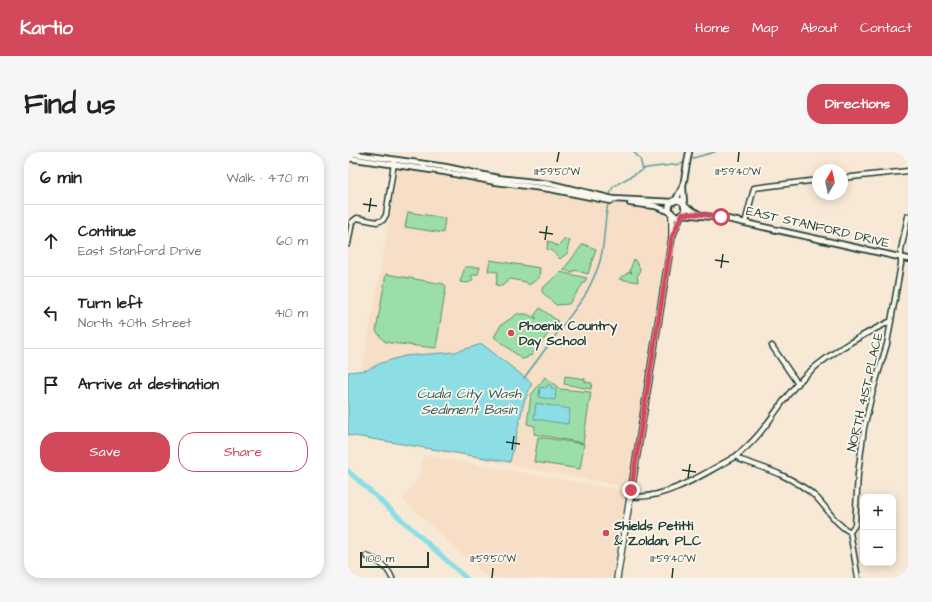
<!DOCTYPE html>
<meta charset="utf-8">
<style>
:root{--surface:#fff;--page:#f6f6f6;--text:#222;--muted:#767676;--line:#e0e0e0;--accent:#d1495b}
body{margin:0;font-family:"Architects Daughter",sans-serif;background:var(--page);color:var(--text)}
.controls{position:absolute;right:12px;bottom:12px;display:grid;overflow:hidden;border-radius:8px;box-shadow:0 2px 10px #0003}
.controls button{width:36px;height:36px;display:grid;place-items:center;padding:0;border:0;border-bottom:1px solid var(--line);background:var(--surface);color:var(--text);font:20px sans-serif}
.compass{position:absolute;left:464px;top:12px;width:36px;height:36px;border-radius:50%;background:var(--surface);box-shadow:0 2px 10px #0003;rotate:9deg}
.scale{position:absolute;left:12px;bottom:10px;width:69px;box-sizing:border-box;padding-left:4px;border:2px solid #1f3d34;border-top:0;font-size:11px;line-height:14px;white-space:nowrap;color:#1f3d34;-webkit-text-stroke:3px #fbf7ec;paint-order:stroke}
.stop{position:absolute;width:12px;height:12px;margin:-9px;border:3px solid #d1495b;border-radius:50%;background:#fff}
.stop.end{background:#d1495b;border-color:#fff;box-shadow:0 1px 4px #0008}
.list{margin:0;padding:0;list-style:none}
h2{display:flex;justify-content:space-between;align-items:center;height:52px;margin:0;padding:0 16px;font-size:17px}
h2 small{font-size:13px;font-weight:400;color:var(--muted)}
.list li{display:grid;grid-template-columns:26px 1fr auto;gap:12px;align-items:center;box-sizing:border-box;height:72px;padding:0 16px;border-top:1px solid var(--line)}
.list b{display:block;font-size:15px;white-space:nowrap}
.list p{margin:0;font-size:13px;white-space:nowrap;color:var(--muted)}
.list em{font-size:13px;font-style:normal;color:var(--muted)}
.actions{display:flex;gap:8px;padding:12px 16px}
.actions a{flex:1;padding:9px 0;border:1px solid var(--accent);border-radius:16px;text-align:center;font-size:14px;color:var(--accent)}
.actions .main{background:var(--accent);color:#fff}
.icon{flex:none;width:22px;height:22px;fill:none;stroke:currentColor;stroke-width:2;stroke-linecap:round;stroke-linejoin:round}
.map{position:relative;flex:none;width:560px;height:426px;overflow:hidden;border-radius:16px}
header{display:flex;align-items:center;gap:24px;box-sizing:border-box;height:56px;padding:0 20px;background:var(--accent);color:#fff}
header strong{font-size:19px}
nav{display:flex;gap:22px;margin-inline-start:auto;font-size:14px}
.intro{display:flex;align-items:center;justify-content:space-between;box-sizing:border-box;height:96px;padding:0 24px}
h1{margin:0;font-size:28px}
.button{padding:10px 18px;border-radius:16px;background:var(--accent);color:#fff;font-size:14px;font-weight:700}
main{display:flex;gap:24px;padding:0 24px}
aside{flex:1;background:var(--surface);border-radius:16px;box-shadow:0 2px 10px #0003}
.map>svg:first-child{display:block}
.built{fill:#f6dfc6}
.green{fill:#9bdea9;stroke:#5d8e6e}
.water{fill:#8cdee4;stroke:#609e9e}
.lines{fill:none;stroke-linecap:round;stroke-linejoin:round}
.stream{stroke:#609e9e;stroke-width:1.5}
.canal{stroke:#8cdee4;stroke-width:5}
.minor-casing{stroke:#1f3d34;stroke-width:7}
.tertiary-casing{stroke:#1f3d34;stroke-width:8}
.secondary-casing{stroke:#1f3d34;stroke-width:8}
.minor{stroke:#fbf7ec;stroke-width:4}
.tertiary{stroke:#fbf7ec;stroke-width:4.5}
.secondary{stroke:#fbf7ec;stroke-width:5.5}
.route{stroke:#d1495b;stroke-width:5}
.ticks{fill:none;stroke:#1f3d34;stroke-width:1.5}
.poi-dot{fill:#d1495b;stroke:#fbf7ec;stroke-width:1.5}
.labels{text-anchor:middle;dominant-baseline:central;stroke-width:3.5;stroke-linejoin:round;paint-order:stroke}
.street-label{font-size:13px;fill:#1f3d34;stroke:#fbf7ec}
.poi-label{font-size:13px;font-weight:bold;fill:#1f3d34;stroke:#fbf7ec;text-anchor:start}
.water-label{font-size:14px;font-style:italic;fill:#355d57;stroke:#fbf7ec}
.ticks-label{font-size:10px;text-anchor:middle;fill:#1f3d34;stroke:#fbf7ec;stroke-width:3.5;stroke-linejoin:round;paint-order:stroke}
</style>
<header>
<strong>Kartio</strong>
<nav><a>Home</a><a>Map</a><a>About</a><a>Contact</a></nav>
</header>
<div class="intro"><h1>Find us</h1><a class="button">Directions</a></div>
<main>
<aside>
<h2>6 min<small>Walk · 470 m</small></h2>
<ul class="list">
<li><svg class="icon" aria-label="ahead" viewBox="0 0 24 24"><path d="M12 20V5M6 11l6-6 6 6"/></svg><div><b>Continue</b><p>East Stanford Drive</p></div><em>60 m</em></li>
<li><svg class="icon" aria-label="left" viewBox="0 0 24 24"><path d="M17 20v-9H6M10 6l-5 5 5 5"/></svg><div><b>Turn left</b><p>North 40th Street</p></div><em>410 m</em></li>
<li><svg class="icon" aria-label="arrive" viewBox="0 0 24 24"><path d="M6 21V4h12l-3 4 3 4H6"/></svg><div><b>Arrive at destination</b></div></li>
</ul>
<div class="actions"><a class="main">Save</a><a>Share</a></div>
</aside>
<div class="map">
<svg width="560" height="426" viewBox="0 0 560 426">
<rect width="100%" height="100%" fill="#f8e9d6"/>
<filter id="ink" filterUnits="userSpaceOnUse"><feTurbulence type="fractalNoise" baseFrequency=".025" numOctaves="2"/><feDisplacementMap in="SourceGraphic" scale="8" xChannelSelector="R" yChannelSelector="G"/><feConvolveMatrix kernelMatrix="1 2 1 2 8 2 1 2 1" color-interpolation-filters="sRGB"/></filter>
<g filter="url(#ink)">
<path class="built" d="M53 16 235 47 313 57 322 63V74L304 195 279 335 2 283 44 54 49 18Z
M75 303 279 339 264 426H140L54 347 71 325Z"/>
<path class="green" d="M60 60 97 66 95 81 57 75Z
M217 87 222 88 219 98 221 100 212 107 204 99 199 97 200 89 210 94Z
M235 92 248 97 240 122 226 118 225 120 215 118Z
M286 107 292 116 291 122 289 124 290 130 271 127 281 120 284 121 282 118Z
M142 108 192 116 191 126 181 133 178 130 162 127 154 134 148 133 150 120 140 119Z
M117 115H132L130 122 123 124 125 128 120 131 112 130Z
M212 120 239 126 221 152 208 153 194 140V137Z
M38 122 96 132 98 135 88 196 42 191 36 189 28 179Z
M192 156 210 169 183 204 181 203 179 206 174 207 146 185 153 173 169 162H179L189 167 186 164Z
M217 224 237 227V230L244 231 243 237 216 232Z
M197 225 212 237 243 240 235 291 186 282 187 274 179 272 183 243Z
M190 285 236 292 232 317 186 310Z"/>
<path class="water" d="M134 192 184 231 176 250 162 310 0 283V220L19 218 33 211 56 204 107 200Z
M199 233H203V236L208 237 207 248 191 245 192 235 198 236Z
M188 251 222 257 220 272 186 267Z"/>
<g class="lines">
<path class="stream" d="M286 0 292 7 295 18
M262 42 265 35 271 31 298 16 333 12 345 6 367 0
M176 226 236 145C243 132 250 119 253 105 257 87 256 70 260 52"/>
<path class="canal" d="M0 319 118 426"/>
<defs>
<path id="minor" d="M494 26 560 19
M397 71 406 36 470 28
M0 92 4 70 9 66 29 70 35 68 38 63 46 11
M424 194 450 232
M388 304C416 283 427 257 449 232 475 204 510 185 543 169
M282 344C314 350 361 319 388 304L393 308C420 317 447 326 468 345 480 357 487 372 502 380
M18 404C30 408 39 414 44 426
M510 426 502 380 507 373 510 322 516 276 524 242 539 192 553 112V98L560 64"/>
<path id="tertiary" d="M0 1 98 15 150 26 203 32 265 47 325 50
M0 6 97 20 148 30 202 37 263 49
M327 49 334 36
M282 51 307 54 323 60
M336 52 335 34 341 0
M336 54 351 62
M334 62 375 66 560 107"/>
<path id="secondary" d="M321 56a8 8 0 1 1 16 0a8 8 0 1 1-16 0Z
M324 62V84
M269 426 324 85 333 63"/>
</defs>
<use href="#minor" class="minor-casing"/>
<use href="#tertiary" class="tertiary-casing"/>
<use href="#secondary" class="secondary-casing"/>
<use href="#minor" class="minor"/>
<use href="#tertiary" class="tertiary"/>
<use href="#secondary" class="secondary"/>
</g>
</g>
<g class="lines" filter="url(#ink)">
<path class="route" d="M283 338 324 85 334 62H351L373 65"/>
</g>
<path class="ticks" d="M209 10 211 0M390 10 391 0M15 52 29 54M21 60 23 46M191 80 205 82M197 88 199 74M367 108 381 110M373 116 375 102M158 290 172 292M164 298 166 284M334 318 348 320M340 326 342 312M144 426 145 416M324 426 325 416"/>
<g class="poi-dot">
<circle cx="163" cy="181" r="4"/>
<circle cx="258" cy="381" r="4"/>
</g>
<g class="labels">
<g class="street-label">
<text transform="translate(470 75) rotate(13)">EAST STANFORD DRIVE</text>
<text transform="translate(517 240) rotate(-77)">NORTH 41ST PLACE</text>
</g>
<g class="poi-label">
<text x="171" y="174">Phoenix Country<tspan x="171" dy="15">Day School</tspan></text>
<text x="266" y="374">Shields Petitti<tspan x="266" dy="15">&amp; Zoldan, PLC</tspan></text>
</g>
<g class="water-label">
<text x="121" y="242">Cudia City Wash<tspan x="121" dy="16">Sediment Basin</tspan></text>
</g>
</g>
<g class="ticks-label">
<text x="209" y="23">111°59'50"W</text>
<text x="390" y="23">111°59'40"W</text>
<text x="145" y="410">111°59'50"W</text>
<text x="325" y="410">111°59'40"W</text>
</g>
</svg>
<div class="controls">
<button>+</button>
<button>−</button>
</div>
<svg class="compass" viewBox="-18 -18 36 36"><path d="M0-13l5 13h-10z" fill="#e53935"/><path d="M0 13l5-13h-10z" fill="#767676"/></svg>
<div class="scale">100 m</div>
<div class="stop" style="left:373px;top:65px"></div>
<div class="stop end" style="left:283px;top:338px"></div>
</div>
</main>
